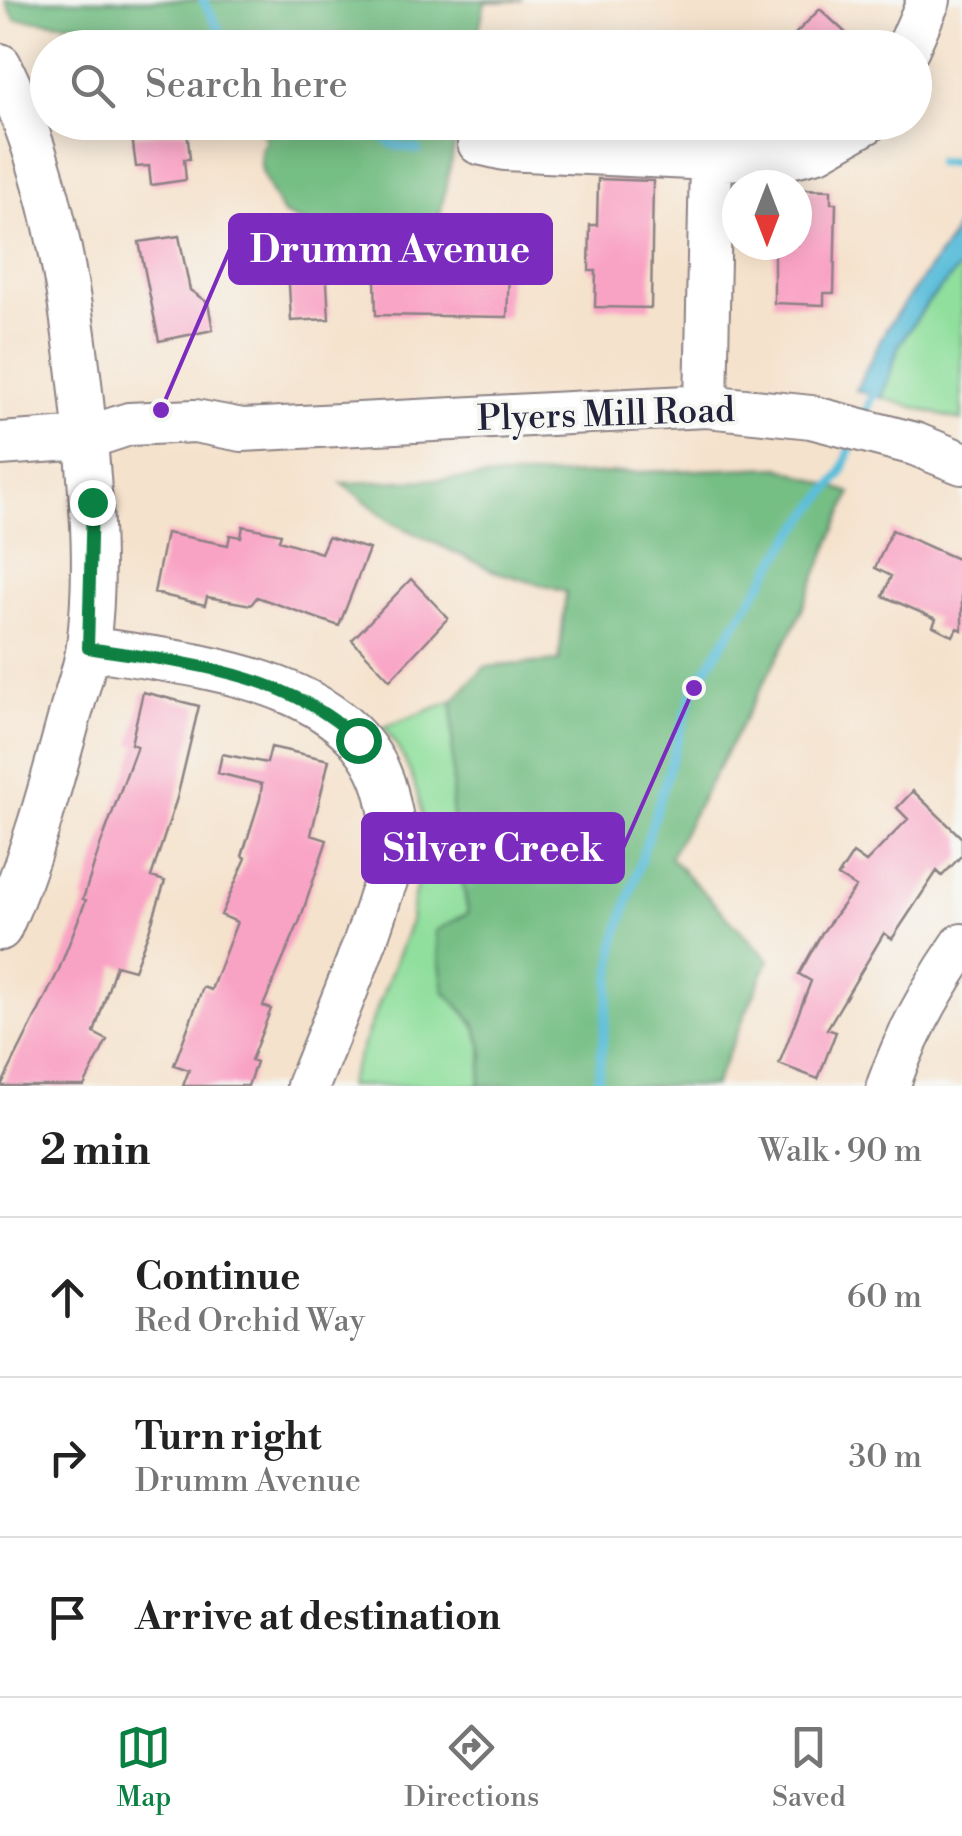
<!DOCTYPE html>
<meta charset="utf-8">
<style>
:root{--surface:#fff;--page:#f2f2f2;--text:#222;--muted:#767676;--line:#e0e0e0;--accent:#0b8043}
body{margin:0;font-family:"Libre Bodoni",serif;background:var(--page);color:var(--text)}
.compass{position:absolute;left:722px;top:170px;width:90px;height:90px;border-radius:50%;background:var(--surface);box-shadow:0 5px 25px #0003;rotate:180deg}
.stop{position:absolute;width:30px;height:30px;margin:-22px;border:8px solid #0b8043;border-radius:50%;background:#fff}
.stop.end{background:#0b8043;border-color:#fff;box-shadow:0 2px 10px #0008}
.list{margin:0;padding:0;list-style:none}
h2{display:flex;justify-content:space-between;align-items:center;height:130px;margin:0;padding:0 40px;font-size:42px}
h2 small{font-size:32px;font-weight:400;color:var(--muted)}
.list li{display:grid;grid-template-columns:65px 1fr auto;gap:30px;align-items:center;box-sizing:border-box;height:160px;padding:0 40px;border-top:2px solid var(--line)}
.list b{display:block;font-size:38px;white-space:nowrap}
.list p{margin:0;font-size:32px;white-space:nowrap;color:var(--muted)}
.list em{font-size:32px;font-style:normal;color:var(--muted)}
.icon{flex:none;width:55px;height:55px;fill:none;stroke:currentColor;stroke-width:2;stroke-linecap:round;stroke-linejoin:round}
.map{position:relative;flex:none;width:962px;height:1086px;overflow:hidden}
.search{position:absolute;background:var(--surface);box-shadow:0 5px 25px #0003;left:30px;right:30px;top:30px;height:110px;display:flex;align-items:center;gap:25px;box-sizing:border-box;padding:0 35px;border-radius:55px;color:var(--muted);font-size:38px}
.sheet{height:610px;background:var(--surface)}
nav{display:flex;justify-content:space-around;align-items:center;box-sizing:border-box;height:140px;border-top:2px solid var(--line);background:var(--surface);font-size:28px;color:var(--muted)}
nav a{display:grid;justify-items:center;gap:5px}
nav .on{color:var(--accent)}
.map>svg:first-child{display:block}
.green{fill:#90df9d;stroke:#59806c;stroke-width:2.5}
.forest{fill:#74be84;stroke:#4b7060;stroke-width:2.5}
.water{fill:#5cbeda;stroke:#3f708a;stroke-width:2.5}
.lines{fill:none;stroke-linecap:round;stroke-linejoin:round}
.stream{stroke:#5cbeda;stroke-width:9}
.building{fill:#f9a3c4}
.minor-casing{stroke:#8c8284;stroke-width:46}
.minor{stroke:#fff;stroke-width:42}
.route{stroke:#0b8043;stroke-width:12}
.labels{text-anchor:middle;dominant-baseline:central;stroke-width:8;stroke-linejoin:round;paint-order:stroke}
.street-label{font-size:35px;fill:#22223b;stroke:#f6f6f2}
.leader{fill:none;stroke:#7b2cbf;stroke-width:4}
.callout-dot{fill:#7b2cbf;stroke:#f6f6f2;stroke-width:4}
.callout{fill:#7b2cbf;stroke:#7b2cbf;stroke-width:4}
.callout-label{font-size:38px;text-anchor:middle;font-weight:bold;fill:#fff}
</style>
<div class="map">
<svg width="962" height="1086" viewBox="0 0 962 1086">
<rect width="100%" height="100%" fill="#f6f6f2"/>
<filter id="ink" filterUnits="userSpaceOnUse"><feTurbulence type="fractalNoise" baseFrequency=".01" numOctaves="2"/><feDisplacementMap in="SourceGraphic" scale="20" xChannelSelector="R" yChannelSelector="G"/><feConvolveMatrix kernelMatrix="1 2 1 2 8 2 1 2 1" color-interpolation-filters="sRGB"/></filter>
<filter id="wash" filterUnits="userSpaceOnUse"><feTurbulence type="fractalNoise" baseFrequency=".0048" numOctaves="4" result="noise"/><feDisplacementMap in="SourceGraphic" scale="40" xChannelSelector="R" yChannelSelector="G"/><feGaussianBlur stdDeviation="2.25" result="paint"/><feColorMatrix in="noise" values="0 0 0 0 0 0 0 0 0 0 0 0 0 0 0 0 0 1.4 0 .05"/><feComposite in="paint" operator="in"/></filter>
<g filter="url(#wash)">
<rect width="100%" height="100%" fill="#f5e2cc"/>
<path class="green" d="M962 265V421L882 398 899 345 927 303Z
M453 701 452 819 468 914 444 991C479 1027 488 1035 479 1086H347L411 921C411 902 417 885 421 867 430 816 414 767 384 727Z"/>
<path class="forest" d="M5 0H522L485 2 475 48 144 47 120 27 15 19Z
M246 123H459L436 234 332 235 283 214C272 193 250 163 266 140L263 133Z
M779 467 851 493 796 623 670 857 769 960 714 1086H479L484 1054 475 1023 444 991 435 931 468 913 452 819 453 701 485 667 559 661 566 592 494 571 393 523 342 483Z"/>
<path class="water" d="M962 214V265L927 303 899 345 882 398 856 390 886 329 951 238Z"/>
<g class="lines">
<path class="stream" d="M203 0 229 48
M362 122 394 145 418 150
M938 162 962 161
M864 417 877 385
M597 1086 616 940 694 688 793 535 841 474 854 440"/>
</g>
<g id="blocks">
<path class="building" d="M820 9 862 48H809L795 34Z
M187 130 190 159H184L186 180 151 185 149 166 136 167 132 136Z
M598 179 653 181 651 308 595 307 596 271H589L590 225H597Z
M797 189 831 190V203H836L834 293H824V305L774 303V245H797Z
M179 236 190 290 208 303 213 330 159 341 139 242Z
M326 265 329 319 291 321 288 267Z
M461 272 509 273 507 317 376 315 375 278 461 277Z
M243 526 281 534 279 540 321 553 328 537 369 549 339 626 257 597 251 605 207 597 205 605 154 593 166 533 228 545 230 535 241 537Z
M892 530 962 561V630L957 628 953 636 933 626 936 619 883 596 891 576 875 568Z
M411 579 448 618 390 680 352 640Z
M143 692 199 706 177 798 151 877 165 881 149 931 134 970 116 965 94 1033 107 1040 84 1086H1L58 972 86 900 83 899 100 846 137 746 131 744Z
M271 747 329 760 311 835 327 840 300 920 263 1006 271 1009 251 1060 256 1062 248 1086H183L189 1070 174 1065 203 987 211 990 237 922 221 915 246 858 242 856 260 799 262 784 218 773 222 754 267 763Z
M913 791 962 838V855L942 876 937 871 892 939 884 933 827 1029 836 1032 818 1079 779 1064 811 981 799 974 822 933 856 887 838 876 853 853 866 862 908 819 897 808Z"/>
</g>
</g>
<g filter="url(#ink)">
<use href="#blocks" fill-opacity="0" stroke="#8c8284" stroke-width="2.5"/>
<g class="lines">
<defs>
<path id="minor" d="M908 48 929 0
M0 65C57 182 74 313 86 441 92 508 97 578 88 646 85 670 75 695 69 719 50 789 30 862 0 929
M479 143 505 149 711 159 790 157 818 150 867 122
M706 406 711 159
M0 444 86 438 129 424 195 421 242 430 706 406 811 417 915 444 962 463
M88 648C192 665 367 677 389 805 392 819 397 837 395 850 393 865 386 880 381 894 361 959 333 1022 308 1086
M888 1086C906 1035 931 990 962 945"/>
</defs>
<use href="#minor" class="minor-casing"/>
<use href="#minor" class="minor"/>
</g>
</g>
<g class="lines" filter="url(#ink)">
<path class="route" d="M92 502 88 648C182 663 287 671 358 740"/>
</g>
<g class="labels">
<g class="street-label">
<text transform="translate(606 415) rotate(-2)">Plyers Mill Road</text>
</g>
</g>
<path class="leader" d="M161 410L230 249M694 688L623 848"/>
<g class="callout-dot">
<circle cx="161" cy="410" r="10"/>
<circle cx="694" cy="688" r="10"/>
</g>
<g class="callout">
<rect x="230" y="215" width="321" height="68" rx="10"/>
<rect x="363" y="814" width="260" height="68" rx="10"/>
</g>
<g class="callout-label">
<text x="390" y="262">Drumm Avenue</text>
<text x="493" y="861">Silver Creek</text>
</g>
</svg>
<svg class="compass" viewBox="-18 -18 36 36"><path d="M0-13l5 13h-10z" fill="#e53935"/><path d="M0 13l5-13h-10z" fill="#767676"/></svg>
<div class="stop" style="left:358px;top:740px"></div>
<div class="stop end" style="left:92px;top:502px"></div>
<div class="search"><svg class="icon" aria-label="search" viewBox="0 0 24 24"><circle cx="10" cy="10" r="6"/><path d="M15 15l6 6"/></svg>Search here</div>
</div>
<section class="sheet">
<h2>2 min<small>Walk · 90 m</small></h2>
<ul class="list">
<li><svg class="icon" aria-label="ahead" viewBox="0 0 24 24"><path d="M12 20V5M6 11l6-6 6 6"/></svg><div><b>Continue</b><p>Red Orchid Way</p></div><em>60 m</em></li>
<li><svg class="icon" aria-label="right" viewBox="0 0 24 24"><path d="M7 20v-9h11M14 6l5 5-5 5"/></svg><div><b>Turn right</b><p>Drumm Avenue</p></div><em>30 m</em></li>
<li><svg class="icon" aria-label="arrive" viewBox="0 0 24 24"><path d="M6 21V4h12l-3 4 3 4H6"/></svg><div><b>Arrive at destination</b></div></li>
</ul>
</section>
<nav>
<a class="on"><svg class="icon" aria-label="map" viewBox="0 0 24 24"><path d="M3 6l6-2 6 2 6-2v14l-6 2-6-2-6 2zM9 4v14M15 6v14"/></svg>Map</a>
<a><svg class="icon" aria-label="directions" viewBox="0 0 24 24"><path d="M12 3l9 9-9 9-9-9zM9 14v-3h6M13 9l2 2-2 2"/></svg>Directions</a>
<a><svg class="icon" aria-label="saved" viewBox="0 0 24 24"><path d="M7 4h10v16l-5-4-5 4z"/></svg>Saved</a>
</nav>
